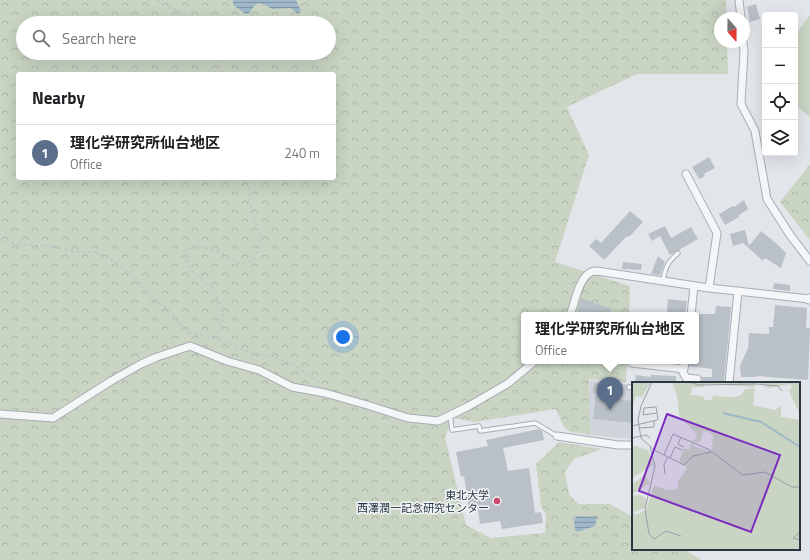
<!DOCTYPE html>
<meta charset="utf-8">
<style>
:root{--surface:#fff;--page:#f2f2f2;--text:#202124;--muted:#757577;--line:#e0e0e0;--accent:#1a73e8}
body{margin:0;font-family:"Titillium Web","Noto Sans JP",sans-serif;background:var(--page);color:var(--text)}
.controls{position:absolute;right:12px;top:12px;display:grid;overflow:hidden;border-radius:4px;box-shadow:0 4px 16px #0002}
.controls button{width:36px;height:36px;display:grid;place-items:center;padding:0;border:0;border-bottom:1px solid var(--line);background:var(--surface);color:var(--text);font:20px sans-serif}
.compass{position:absolute;left:714px;top:12px;width:36px;height:36px;border-radius:50%;background:var(--surface);box-shadow:0 4px 16px #0002;rotate:160deg}
.you{position:absolute;left:343px;top:337px;width:14px;height:14px;margin:-10px;border:3px solid #fff;border-radius:50%;background:#1a73e8;box-shadow:0 0 0 6px #1a73e833}
.badge{display:grid;place-items:center;width:26px;height:26px;border-radius:50%;background:var(--accent);color:#fff;font-size:13px;font-weight:700}
.pin{position:absolute;translate:-50% -33px;filter:drop-shadow(0 1px 2px #0008)}
.pin::after{content:'';position:absolute;top:21px;width:14px;height:12px;background:inherit;clip-path:polygon(0 0,100% 0,50% 100%)}
.popup{position:absolute;left:521px;top:312px;width:178px;height:52px;box-sizing:border-box;display:grid;place-content:center;border-radius:4px;background:var(--surface);filter:drop-shadow(0 1px 3px #0005);font-size:13px;white-space:nowrap;color:var(--muted)}
.popup b{font-size:15px;color:var(--text)}
.popup::after{content:'';position:absolute;left:50%;top:100%;margin-left:-8px;border:8px solid transparent;border-top-color:var(--surface)}
.list{margin:0;padding:0;list-style:none}
h2{display:flex;justify-content:space-between;align-items:center;height:52px;margin:0;padding:0 16px;font-size:17px}
h2 small{font-size:13px;font-weight:400;color:var(--muted)}
.list li{display:grid;grid-template-columns:26px 1fr auto;gap:12px;align-items:center;box-sizing:border-box;height:56px;padding:0 16px;border-top:1px solid var(--line)}
.list b{display:block;font-size:15px;white-space:nowrap}
.list p{margin:0;font-size:13px;white-space:nowrap;color:var(--muted)}
.list em{font-size:13px;font-style:normal;color:var(--muted)}
.icon{flex:none;width:22px;height:22px;fill:none;stroke:currentColor;stroke-width:2;stroke-linecap:round;stroke-linejoin:round}
.map{position:relative;flex:none;width:810px;height:560px;overflow:hidden}
.search{position:absolute;background:var(--surface);box-shadow:0 4px 16px #0002;left:16px;top:16px;width:320px;height:44px;display:flex;align-items:center;gap:10px;box-sizing:border-box;padding:0 14px;border-radius:22px;color:var(--muted);font-size:15px}
.panel{position:absolute;background:var(--surface);box-shadow:0 4px 16px #0002;left:16px;top:72px;width:320px;height:108px;border-radius:4px}
.map>svg:first-child{display:block}
.built{fill:#d0d5dc}
.green{fill:#c9d4c3}
.forest{fill:url(#forest-crowns);fill-rule:evenodd}
.water{fill:url(#water-rules)}
.building{fill:#b9c0c7}
.lines{fill:none;stroke-linecap:round;stroke-linejoin:round}
.service-casing{stroke:#a7aeb4;stroke-width:5.5}
.minor-casing{stroke:#a7aeb4;stroke-width:9}
.tertiary-casing{stroke:#a7aeb4;stroke-width:11}
.path{stroke:#bfc4c9;stroke-width:1.5;stroke-dasharray:3 3;stroke-linecap:butt}
.service{stroke:#f4f6f8;stroke-width:3.5}
.minor{stroke:#f4f6f8;stroke-width:7}
.tertiary{stroke:#f4f6f8;stroke-width:9}
.poi-dot{fill:#cc4a6e;stroke:#f1f5f7;stroke-width:1.5}
.labels{text-anchor:middle;dominant-baseline:central;stroke-width:3;stroke-linejoin:round;paint-order:stroke}
.poi-label{font-size:11px;fill:#2a3642;stroke:#f1f5f7;text-anchor:end}
.inset-river{fill:none;stroke:#9eb8c9;stroke-width:2}
.inset-road{fill:none;stroke:#98a0a7;stroke-width:1}
.view{fill:#7b2cbf;fill-opacity:0.15;stroke:#7b2cbf;stroke-width:2}
.inset-edge{fill:none;stroke:#2a3642;stroke-width:2}
</style>
<div class="map">
<svg width="810" height="560" viewBox="0 0 810 560">
<defs>
<pattern id="forest-crowns" width="20" height="18" patternUnits="userSpaceOnUse"><rect width="20" height="18" fill="#c9d4c3"/><path d="M2 6a3 3 0 1 1 6 0M12 15a3 3 0 1 1 6 0" fill="none" stroke="#adb7a9"/></pattern>
<pattern id="water-rules" width="6" height="5" patternUnits="userSpaceOnUse"><rect width="6" height="5" fill="#9eb8c9"/><path d="M0 2.5h6" fill="none" stroke="#8196a5"/></pattern>
</defs>
<rect width="100%" height="100%" fill="#e2e6ea"/>
<path class="built" d="M590 380 633 385V439L586 435Z"/>
<path class="green" d="M810 15V114L809 116 795 105V35Z"/>
<path class="forest" d="M0 0H726L727 18H720V42H727L728 74H637L567 107 589 155 555 262 630 286 629 315H524V361H627L626 382 589 379 590 434C564 432 566 433 556 409L475 422 453 418 445 437 466 525 491 538 545 533 546 515 541 506 536 464 559 442 602 449 574 459 565 472 569 494 578 504H610L633 517V549H683L702 560H0ZM23 23H329V53H23ZM18 74H334V178H18Z
M810 164V240L780 202Z"/>
<path class="water" d="M233 0H296L301 11 298 14 291 8 272 9 265 5 259 3 255 5 249 13 246 14 233 5Z
M578 516 597 517 595 526 577 532 575 530 574 519Z"/>
<path class="building" d="M756 4 760 19 750 22 747 7Z
M709 157 715 168 704 174 705 176 699 179 692 167Z
M744 200 748 209 738 216 739 217 725 225 719 214 733 206 734 207Z
M630 211 643 222 630 236 626 237 604 260 589 246 596 239 601 243Z
M665 226 671 238 691 227 698 239 670 255 660 236 652 241 648 234Z
M745 230 749 246 761 231 777 244 786 253 781 268 765 258 763 261 743 243 733 246 730 234Z
M658 256 665 262 660 275 651 274Z
M623 262 642 264 641 270 622 269Z
M774 283 790 285V291L773 289Z
M581 298 611 309 609 315H587L577 311Z
M668 299 687 301 685 314 668 313 667 311Z
M775 305 807 308 806 328H810L808 380 756 376V377H741L740 366 748 348 749 333 769 334V327H773Z
M716 306 731 307 724 383H700L702 380 701 377H712V369L689 366 690 361H696L697 314H715Z
M636 375 651 377V375L676 376V383H635Z
M594 383 603 384V385L605 386V388L608 389 607 398 633 401V423L593 419 596 393H593Z
M539 429 542 431 544 440 503 448 508 471 529 468 535 513 541 512 543 523 502 529 500 521 480 524 478 509 469 510 464 476 461 477 456 452 488 446 486 440Z"/>
<g class="lines">
<defs>
<path id="service" d="M663 281C665 267 668 262 678 253
M629 387 633 388
M450 415 452 430 479 426 480 431 535 423 557 436"/>
<path id="minor" d="M739 0 741 18
M743 42 744 51 741 104 755 131 767 199 790 235 810 261
M686 174 717 233 709 288
M570 315C575 303 578 282 588 274 590 272 594 271 597 271L709 288 809 299
M691 315 694 286
M632 363 684 369 685 361
M681 368 686 378 697 379
M729 383 738 291
M0 414 53 418 111 381 141 364 157 357 190 346 227 361 259 370 292 387 325 393 367 405 408 418 438 421 469 406 507 384 535 361
M557 436 618 445H633"/>
<path id="tertiary" d="M809 299H810"/>
</defs>
<use href="#service" class="service-casing"/>
<use href="#minor" class="minor-casing"/>
<use href="#tertiary" class="tertiary-casing"/>
<path class="path" d="M157 0 187 16 198 23
M217 53 223 74
M0 239 15 244 50 246 79 252H96L111 259 138 280 153 301 165 307 189 333 215 338 249 352 276 358 294 365 321 384
M215 338 223 322V309L212 288 192 271 183 254 185 249 198 246 216 250 242 265 252 261 259 248V234L249 202 250 178"/>
<use href="#service" class="service"/>
<use href="#minor" class="minor"/>
<use href="#tertiary" class="tertiary"/>
</g>
<circle class="poi-dot" cx="497" cy="501" r="4"/>
<g class="labels">
<g class="poi-label">
<text x="489" y="495">東北大学<tspan x="489" dy="13">西澤潤一記念研究センター</tspan></text>
</g>
</g>
<g transform="translate(632 382)">
<rect width="168" height="168" fill="#e2e6ea"/>
<path d="M13 93 18 101 0 112V102ZM9 113 15 118 13 126 1 130 0 114Z" fill="#c9d4c3"/>
<path d="M0 0H18V2L10 15 4 14 1 23ZM40 0H168V33L157 9 160 5 158 2 136 6 125 0 123 5 73 2 71 5H60L59 13 71 14 73 18H80L81 14 103 15 109 13 113 7 123 6 121 23 143 28 149 24V35L168 38V168H0V129L4 133 14 128 22 103 35 108 46 107V99L55 86 47 79 52 66 57 68 59 60 63 65 78 69 80 67 81 54 78 51 71 49 69 59 64 61 59 58H63L65 53 47 33 45 13ZM0 63 16 68 21 83 0 96Z" fill="#c9d4c3"/>
<path class="inset-river" d="M91 31 129 40 168 65"/>
<path class="inset-road" d="M20 0 9 24 6 38 9 56 22 68 52 83 61 74 80 70 111 93 133 90 160 105H168M58 0 66 3 124 2 146 4 150 9M0 44 25 38 26 37 24 25 12 26 11 33 25 31M8 46 22 45V39M49 55 46 62 52 65M0 56 14 53 18 56M18 65 23 84 13 127 17 152 22 157 34 149 49 154M32 73 41 52 78 68V70M38 76 43 65 50 68M33 92 32 82 36 75M168 150 161 156 168 158"/>
<path class="view" d="M35 32 148 73 119 150 7 109Z"/>
<rect width="168" height="168" class="inset-edge"/>
</g>
</svg>
<div class="controls">
<button>+</button>
<button>−</button>
<button><svg class="icon" aria-label="locate" viewBox="0 0 24 24"><circle cx="12" cy="12" r="6"/><path d="M12 2v4M12 18v4M2 12h4M18 12h4"/></svg></button>
<button><svg class="icon" aria-label="layers" viewBox="0 0 24 24"><path d="M12 4l9 5-9 5-9-5zM3 14l9 5 9-5"/></svg></button>
</div>
<svg class="compass" viewBox="-18 -18 36 36"><path d="M0-13l5 13h-10z" fill="#e53935"/><path d="M0 13l5-13h-10z" fill="#757577"/></svg>
<div class="you"></div>
<div class="pin badge" style="left:610px;top:410px;background:#5c6f8a">1</div>
<div class="popup"><b>理化学研究所仙台地区</b>Office</div>
<div class="search"><svg class="icon" aria-label="search" viewBox="0 0 24 24"><circle cx="10" cy="10" r="6"/><path d="M15 15l6 6"/></svg>Search here</div>
<section class="panel">
<h2>Nearby<small></small></h2>
<ul class="list">
<li><span class="badge" style="background:#5c6f8a">1</span><div><b>理化学研究所仙台地区</b><p>Office</p></div><em>240 m</em></li>
</ul>
</section>
</div>
